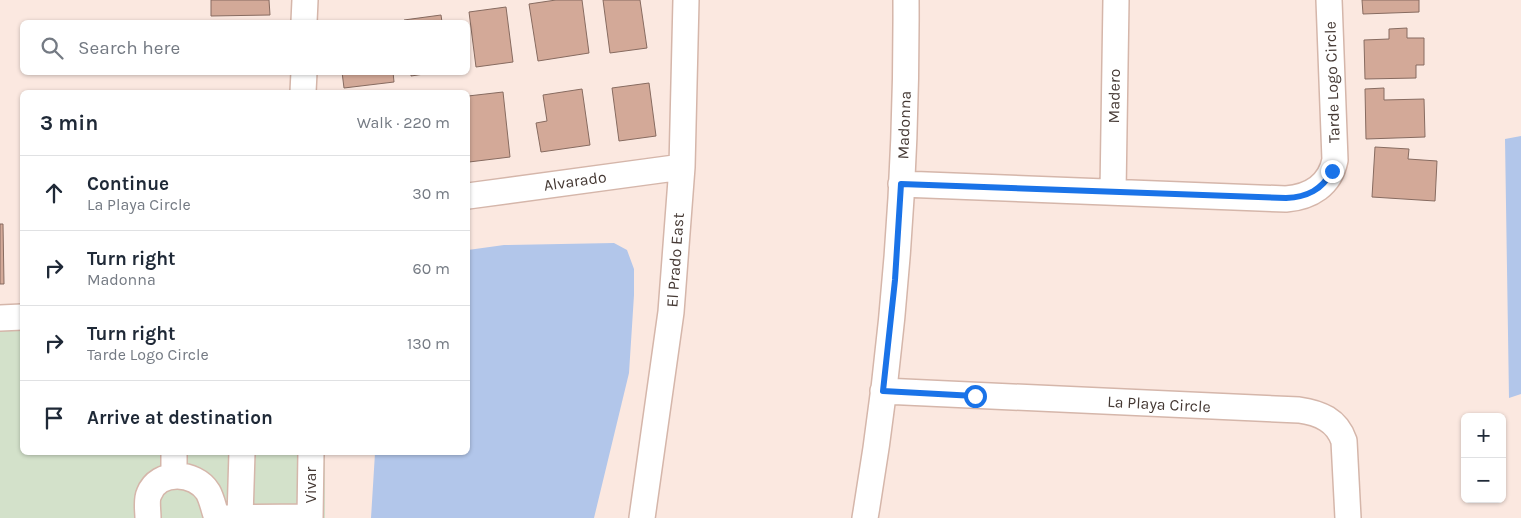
<!DOCTYPE html>
<meta charset="utf-8">
<style>
:root{--surface:#fff;--page:#f2f2f3;--text:#1f2937;--muted:#747a83;--line:#e0e1e3}
body{margin:0;font-family:Karla,sans-serif;background:var(--page);color:var(--text)}
.controls{position:absolute;right:15px;bottom:15px;display:grid;overflow:hidden;border-radius:8px;box-shadow:0 1px 4px #0004}
.controls button{width:45px;height:45px;display:grid;place-items:center;padding:0;border:0;border-bottom:1px solid var(--line);background:var(--surface);color:var(--text);font:25px sans-serif}
.stop{position:absolute;width:15px;height:15px;margin:-11px;border:4px solid #1a73e8;border-radius:50%;background:#fff}
.stop.end{background:#1a73e8;border-color:#fff;box-shadow:0 1px 5px #0008}
.list{margin:0;padding:0;list-style:none}
h2{display:flex;justify-content:space-between;align-items:center;height:65px;margin:0;padding:0 20px;font-size:21px}
h2 small{font-size:16px;font-weight:400;color:var(--muted)}
.list li{display:grid;grid-template-columns:32px 1fr auto;gap:15px;align-items:center;box-sizing:border-box;height:75px;padding:0 20px;border-top:1px solid var(--line)}
.list b{display:block;font-size:19px;white-space:nowrap}
.list p{margin:0;font-size:16px;white-space:nowrap;color:var(--muted)}
.list em{font-size:16px;font-style:normal;color:var(--muted)}
.icon{flex:none;width:28px;height:28px;fill:none;stroke:currentColor;stroke-width:2;stroke-linecap:round;stroke-linejoin:round}
.map{position:relative;flex:none;width:1521px;height:518px;overflow:hidden}
.search{position:absolute;background:var(--surface);box-shadow:0 1px 4px #0004;left:20px;top:20px;width:450px;height:55px;display:flex;align-items:center;gap:12px;box-sizing:border-box;padding:0 18px;border-radius:8px;color:var(--muted);font-size:19px}
.panel{position:absolute;background:var(--surface);box-shadow:0 1px 4px #0004;left:20px;top:90px;width:450px;height:365px;border-radius:8px}
.map>svg:first-child{display:block}
.green{fill:#d3e1ca}
.water{fill:#b2c6ea}
.building{fill:#d3a998;stroke:#876b60}
.lines{fill:none;stroke-linecap:round;stroke-linejoin:round}
.minor-casing{stroke:#d5b6aa;stroke-width:28}
.minor{stroke:#fff;stroke-width:25}
.route{stroke:#1a73e8;stroke-width:6}
.labels{text-anchor:middle;dominant-baseline:central;stroke-width:4;stroke-linejoin:round;paint-order:stroke}
.street-label{font-size:16px;fill:#453934;stroke:#fff}
</style>
<div class="map">
<svg width="1521" height="518" viewBox="0 0 1521 518">
<rect width="100%" height="100%" fill="#fbe8e0"/>
<path class="green" d="M22 304V452L325 453V518H0V305Z"/>
<path class="water" d="M1521 136V394L1509 398 1505 139Z
M614 243 627 250 634 269V295L629 373 594 518H371L375 453 468 452V250L504 245Z"/>
<path class="building" d="M211 0H269L270 15 211 16Z
M556 0H582L589 53 538 61 529 4Z
M603 0H640L647 48 610 53Z
M1362 0H1419V12L1363 14Z
M506 7 513 62 476 67 469 12Z
M441 15 442 22H404V20Z
M1407 28V38H1424V65H1416V78L1365 79 1364 40 1389 39V29Z
M342 72H393L394 82 344 88Z
M411 72H437L411 76Z
M649 83 656 136 619 141 612 88Z
M1384 88V100L1424 99 1425 137 1366 139 1365 89Z
M582 89 590 145 541 152 536 123 547 121 543 95Z
M503 92 510 157 469 162 468 96Z
M1375 147 1409 149 1408 159 1437 161 1435 201 1372 197Z
M0 224H3L4 284H0Z"/>
<g class="lines">
<defs>
<path id="minor" d="M304 22 305 0
M303 92 304 72
M901 184 1286 199C1311 197 1330 185 1335 160L1329 0
M1113 192 1116 0
M468 196 682 167
M0 318 22 317
M883 391 1299 410C1320 413 1337 420 1344 441L1348 518
M174 475V452
M148 518C148 511 146 500 149 494 158 470 195 471 208 492 212 499 214 510 217 518
M217 518 310 517
M240 518 242 452
M310 518 311 452
M642 518 671 312 682 167 686 0
M865 518C894 348 907 173 906 0"/>
</defs>
<use href="#minor" class="minor-casing"/>
<use href="#minor" class="minor"/>
</g>
<g class="lines">
<path class="route" d="M975 396 883 391 895 280 901 184 1286 198C1307 197 1322 190 1332 171"/>
</g>
<g class="labels">
<g class="street-label">
<text transform="translate(1332 82) rotate(-92)">Tarde Logo Circle</text>
<text transform="translate(1114 96) rotate(-89)">Madero</text>
<text transform="translate(904 125) rotate(-88)">Madonna</text>
<text transform="translate(575 181) rotate(-8)">Alvarado</text>
<text transform="translate(675 260) rotate(-86)">El Prado East</text>
<text transform="translate(1159 404) rotate(3)">La Playa Circle</text>
<text transform="translate(310 485) rotate(-90)">Vivar</text>
</g>
</g>
</svg>
<div class="controls">
<button>+</button>
<button>−</button>
</div>
<div class="stop" style="left:975px;top:396px"></div>
<div class="stop end" style="left:1332px;top:171px"></div>
<div class="search"><svg class="icon" aria-label="search" viewBox="0 0 24 24"><circle cx="10" cy="10" r="6"/><path d="M15 15l6 6"/></svg>Search here</div>
<section class="panel">
<h2>3 min<small>Walk · 220 m</small></h2>
<ul class="list">
<li><svg class="icon" aria-label="ahead" viewBox="0 0 24 24"><path d="M12 20V5M6 11l6-6 6 6"/></svg><div><b>Continue</b><p>La Playa Circle</p></div><em>30 m</em></li>
<li><svg class="icon" aria-label="right" viewBox="0 0 24 24"><path d="M7 20v-9h11M14 6l5 5-5 5"/></svg><div><b>Turn right</b><p>Madonna</p></div><em>60 m</em></li>
<li><svg class="icon" aria-label="right" viewBox="0 0 24 24"><path d="M7 20v-9h11M14 6l5 5-5 5"/></svg><div><b>Turn right</b><p>Tarde Logo Circle</p></div><em>130 m</em></li>
<li><svg class="icon" aria-label="arrive" viewBox="0 0 24 24"><path d="M6 21V4h12l-3 4 3 4H6"/></svg><div><b>Arrive at destination</b></div></li>
</ul>
</section>
</div>
